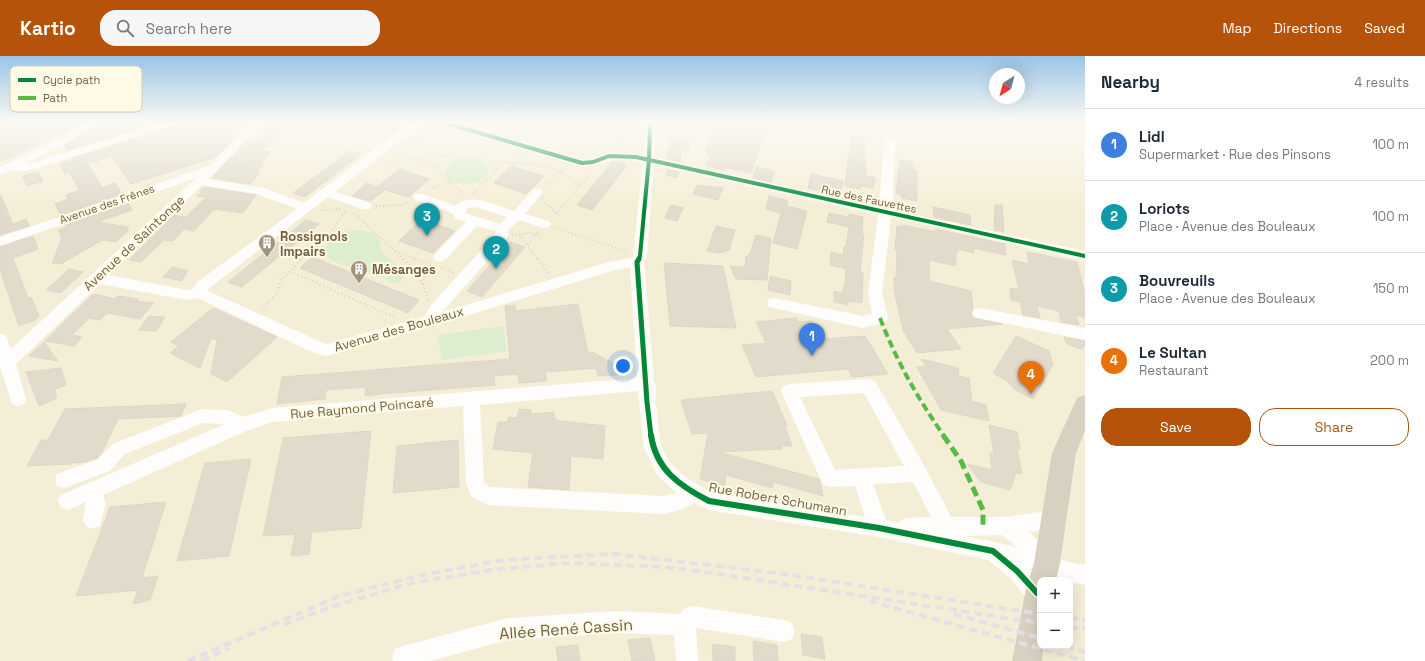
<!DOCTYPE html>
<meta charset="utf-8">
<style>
:root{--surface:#fff;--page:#f6f6f7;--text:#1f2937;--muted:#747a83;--line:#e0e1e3;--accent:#b45309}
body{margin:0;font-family:"Space Grotesk",sans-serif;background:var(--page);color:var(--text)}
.controls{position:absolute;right:12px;bottom:12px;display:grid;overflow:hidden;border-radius:8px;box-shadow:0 4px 16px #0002}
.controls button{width:36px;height:36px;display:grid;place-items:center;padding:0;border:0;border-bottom:1px solid var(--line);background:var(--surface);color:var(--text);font:20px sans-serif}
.compass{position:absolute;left:989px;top:12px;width:36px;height:36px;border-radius:50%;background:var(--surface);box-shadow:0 4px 16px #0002;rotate:216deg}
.you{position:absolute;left:623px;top:310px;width:14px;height:14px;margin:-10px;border:3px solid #fff;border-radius:50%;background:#1a73e8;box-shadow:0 0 0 6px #1a73e833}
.badge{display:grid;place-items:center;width:26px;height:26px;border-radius:50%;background:var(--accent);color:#fff;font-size:13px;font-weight:700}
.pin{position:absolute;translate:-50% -33px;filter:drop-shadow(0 1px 2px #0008)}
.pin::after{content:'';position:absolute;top:21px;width:14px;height:12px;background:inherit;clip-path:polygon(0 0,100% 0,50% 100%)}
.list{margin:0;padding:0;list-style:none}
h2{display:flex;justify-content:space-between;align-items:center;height:52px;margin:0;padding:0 16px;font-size:17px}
h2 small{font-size:13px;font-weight:400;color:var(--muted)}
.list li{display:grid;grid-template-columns:26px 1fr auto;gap:12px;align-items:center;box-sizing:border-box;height:72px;padding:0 16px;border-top:1px solid var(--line)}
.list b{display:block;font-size:15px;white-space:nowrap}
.list p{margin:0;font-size:13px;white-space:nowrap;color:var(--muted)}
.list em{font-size:13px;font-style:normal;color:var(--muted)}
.actions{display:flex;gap:8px;padding:12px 16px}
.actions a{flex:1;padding:9px 0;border:1px solid var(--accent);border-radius:16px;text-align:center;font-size:14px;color:var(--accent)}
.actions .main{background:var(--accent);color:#fff}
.icon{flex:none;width:22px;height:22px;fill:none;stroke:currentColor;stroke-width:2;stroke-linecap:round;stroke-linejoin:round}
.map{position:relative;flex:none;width:1085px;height:605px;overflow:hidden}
header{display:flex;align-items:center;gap:24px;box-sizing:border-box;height:56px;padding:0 20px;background:var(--accent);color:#fff}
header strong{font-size:19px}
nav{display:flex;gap:22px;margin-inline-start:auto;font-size:14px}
.search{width:280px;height:36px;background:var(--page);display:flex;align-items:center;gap:10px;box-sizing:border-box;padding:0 14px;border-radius:16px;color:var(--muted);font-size:15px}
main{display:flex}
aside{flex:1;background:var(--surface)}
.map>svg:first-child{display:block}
.residential{fill:#f5eed7;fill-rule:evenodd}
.green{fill:#dceecf}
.building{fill:#e2dbcc;stroke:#dfd6c7}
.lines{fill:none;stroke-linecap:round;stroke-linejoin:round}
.path-far1{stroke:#d9d3ca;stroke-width:2;stroke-dasharray:1 2.5;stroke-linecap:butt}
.path{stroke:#d9d3ca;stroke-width:2.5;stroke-dasharray:1 3;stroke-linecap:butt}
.minor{fill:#fefdfb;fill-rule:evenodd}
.major{fill:#d8d1c1;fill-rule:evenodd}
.rail{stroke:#e4e0e3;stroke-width:4;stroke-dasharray:8 5;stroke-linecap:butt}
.quiet-far1{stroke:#58b947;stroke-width:4;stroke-dasharray:8 4;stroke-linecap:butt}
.quiet{stroke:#58b947;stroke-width:5;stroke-dasharray:10 5;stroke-linecap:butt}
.cycleway-far2-casing{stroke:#fffae5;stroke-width:6}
.cycleway-far1-casing{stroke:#fffae5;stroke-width:8}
.cycleway-casing{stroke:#fffae5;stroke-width:9}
.cycleway-far2{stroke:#00873e;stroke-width:4}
.cycleway-far1{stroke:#00873e;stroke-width:5}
.cycleway{stroke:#00873e;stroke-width:6}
.labels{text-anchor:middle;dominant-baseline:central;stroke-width:4;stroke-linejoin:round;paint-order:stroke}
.far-street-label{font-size:11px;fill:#735f45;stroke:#fffae5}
.poi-label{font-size:13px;font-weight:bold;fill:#735f45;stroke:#fffae5;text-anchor:start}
.street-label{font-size:13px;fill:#735f45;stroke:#fffae5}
.near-street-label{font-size:16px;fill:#735f45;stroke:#fffae5}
.key{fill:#fffae5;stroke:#d5ccb5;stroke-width:1}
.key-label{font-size:11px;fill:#735f45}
</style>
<header>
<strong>Kartio</strong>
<div class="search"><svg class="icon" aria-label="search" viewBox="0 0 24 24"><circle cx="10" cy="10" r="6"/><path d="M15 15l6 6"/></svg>Search here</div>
<nav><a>Map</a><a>Directions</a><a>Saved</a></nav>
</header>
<main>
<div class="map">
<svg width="1085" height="605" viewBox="0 0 1085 605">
<rect width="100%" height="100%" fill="#f6f3e5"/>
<path class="residential" d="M0 66H1085V605H0ZM1040 524H1070V590H1040Z"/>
<path class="green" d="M462 103C472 103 483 103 488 113 487 132 455 130 445 120V114L452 106Z
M357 174C364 174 372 176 378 181 382 185 379 191 382 195 388 204 399 209 403 218L402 224 399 226 392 227 382 221 333 205 326 200 324 195C328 180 343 175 357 174Z
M503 270 507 295 442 304 437 279Z"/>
<path class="building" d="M6 66H66L78 69 60 80 59 78 0 106V71Z
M103 66H135L139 72 68 94 65 89Z
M187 66 193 74 209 68 211 71 216 68 236 75 229 83 233 84 216 101 131 128 112 100 88 108 102 132 115 127 122 138 61 159 55 148 68 143 66 139 80 134 69 116 65 118 60 108 73 104V102Z
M368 66H408L394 77 367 68Z
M720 66H771L765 85H762L751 117 725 111 724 114 706 110 711 99 706 98 712 73 718 74Z
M778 66H812L823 68 820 78 777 72Z
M273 68 285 70 261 95 271 96 261 107 265 108 256 117H260L250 128 212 122 246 86 253 88Z
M851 80 864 81 866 120 875 122 873 132 861 130 860 133 845 130Z
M670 82 689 83V95L681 94 680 106 666 102 669 93Z
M350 95 361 98 305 141 293 137Z
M900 104 913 106V114L917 115V145L902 142V139L896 137Z
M613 105 627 109 592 154 577 149Z
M511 110 544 120 526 138 494 127Z
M756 111 774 115 771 126 753 122Z
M399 113 429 123 408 141 385 134 370 145 352 140 367 127 377 131Z
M668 114 679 116 677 122 666 119Z
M38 116 43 125 27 130 23 120Z
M811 118 843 125 840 138 808 132Z
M697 129 723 132 718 144 693 138Z
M204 131 256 139 243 157 214 153 194 175 184 173 173 185 164 184 141 206 129 204 174 159 186 161 206 141 197 140 202 136 199 135Z
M0 138 13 168 26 163 29 170 0 179Z
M769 140 788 145 786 150 807 155 797 193 773 187 781 157 766 153Z
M128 147 132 154 97 166 128 171 126 173 129 174 116 186 102 184 61 208 52 207 62 182 58 174 67 171 66 169Z
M671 149 683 152 677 165 665 162Z
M995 149H1002L1004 176 994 174Z
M933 151 970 159 971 169 934 161Z
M829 157 849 161V158L863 161 862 178H864L860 217H863L862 247 848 245V249L834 246V235L842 237 845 227 846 213 830 209 831 196 843 199 844 191H846L849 171 827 166Z
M422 163 455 175 433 197 399 185Z
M306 164 319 168 242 231 228 226Z
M903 169 936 176 935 173 1005 188 1006 199 973 192 974 197 958 193V196L956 195V210L929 204V225L971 235 973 252 971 258 973 262 1002 268 947 273 961 293 917 297 903 274 894 234V222H896L897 194H895L897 170 903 171Z
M716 170 735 174 729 194 720 197 707 195Z
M756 179 771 182 767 224 736 223 730 210 745 211 746 200H749Z
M33 180 38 193 13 202 28 242 31 241 39 260 35 264 19 270 0 213V191Z
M510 186 525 191 482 241 467 235Z
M1027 196 1077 206 1085 238V262L1076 259 1079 269 1061 266 1059 255 1037 250 1040 262 1023 259 1020 246 1011 244 1010 232 1019 234 1012 204 1029 208Z
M312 201 419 244 408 257 300 212Z
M664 207 723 210 736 272 670 270Z
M172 211 188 215 181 225 163 221Z
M69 213 83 216 61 237 46 234Z
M770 220 791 225 790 239 768 234Z
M93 238 116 243 118 240 138 243 137 245 154 247 140 263 107 257 100 264 89 262 72 279 82 281 74 290 45 285Z
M578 248 588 297 592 296 624 313 617 319 598 320 596 312 545 316 547 325 519 327 518 318 494 320 495 329 380 338 365 340 366 331 326 334 325 343 277 348 282 321 510 303 505 250 515 249 516 255Z
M213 252 277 281 227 326 211 318 217 284 211 282 200 312 170 297 179 290 171 286Z
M149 260 165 261 156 275 139 274Z
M796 262 798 266 812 265 821 283 865 280 888 318 852 321 848 313 756 321 742 289 766 287 756 266Z
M1016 280 1049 295 1053 308 1033 343 1015 334 1007 325 993 317Z
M1064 281 1085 285V289L1082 293 1077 292 1066 287Z
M44 286 58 305 29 300Z
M921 303 958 312 959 320 969 322 972 345 986 349 989 365 941 354 917 311 926 310Z
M61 312 66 329 54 334 57 342 39 350 26 316Z
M772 335 787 369 785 370 792 390H781L782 393 719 396 819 423 821 429 823 440 773 426 772 432 726 419 725 430 700 423 708 377 692 378 681 344Z
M186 348 181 360 118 363 101 398 97 402 85 406 72 407V408L27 410 41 384H48L65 353Z
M519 353 531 354V358L554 356 555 363 561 365 605 370 603 403 571 400 569 434 528 431 533 397 493 393 498 366H507L509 361 517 362Z
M989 369 1017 376 1020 393H1017L1022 418 1016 417 1010 434 981 426 967 408 992 414 990 397 994 398Z
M371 375 361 472 312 476 309 498 291 500 295 478 263 480 283 382Z
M458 384 459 431 393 437 397 390Z
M251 403 229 500 177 505 205 407Z
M166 446 142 522 158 520 150 544 133 548 138 534 76 540 110 451Z
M801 578 822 581 825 603 803 599Z
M650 582 655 605H632L628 584Z
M753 585 777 589 778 605H754Z
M712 588 735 591V605H713Z
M578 589 580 605H558L556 591Z"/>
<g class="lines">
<path class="path-far1" d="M506 75C524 63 546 72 566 74 588 76 610 75 632 75
M897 78 899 66
M411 84 431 96 432 99
M615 90 629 77 639 71
M420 103 434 111 466 140
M385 105 419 103 432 99 534 109 560 115 580 130
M514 107 522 99
M545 129 560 115 566 112
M429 133 451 126
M472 138 506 106
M542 144 560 160
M376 150 401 149 410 145
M322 154 341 153
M354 157 404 204
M556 157 592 117
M555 172 628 196
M512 179 531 177 541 181
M520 179 538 204
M528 188 538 176
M396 195 418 204
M299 204 330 178 346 154"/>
<path class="path" d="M403 203C416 215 425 227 428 245
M415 203 431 209
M538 203 549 218
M441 212 453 217
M294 217 396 262
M423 228 425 217 433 208
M261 253 277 238 281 223 291 215 301 203"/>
<path class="minor" d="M86 66H98L63 89 26 107H33L161 66H177L176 68 38 112 21 115 12 114 0 119V111L55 85Z
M253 66H264L208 123 264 132 304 147 410 66H424L335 136 370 147 372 150 370 153H362L328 141 208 233V235L326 288 424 261 431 249 495 179 496 175 477 170 445 204 440 206 435 204 433 201 435 198 466 166 456 163 452 157 415 144 413 141 415 138H423L456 150C471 135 497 150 514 155L533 133H541L543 136 525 158 549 165 551 168 549 171 544 172 519 164 509 173 507 183 442 256 609 206 632 202 633 200 643 106 616 103 589 111H582L438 68 437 66H453L583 104H589L601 99 616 96 644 99 645 70 648 66H660L655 71V102L879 151 884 85 890 82 894 83 896 85 892 154 1085 195V205L891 161 882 237 888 262 885 266 863 272 774 252 769 251 767 247 769 243 774 242 863 260 872 258 868 237 878 159 654 109 647 200 644 206 654 325C657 331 655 342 656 349 658 361 658 381 662 392 671 414 692 426 712 437L865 461 855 430 830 431 823 429 781 335 783 330 789 328 869 323 875 325 925 411 951 461H1005L1053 454 1060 457 1063 463 1060 469 1053 472 1029 476 1054 500 1065 505 1085 509V529L1070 526V524H1061L1045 517 1029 513 1040 525V548L1038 549 1030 546 1010 522 988 504 879 481 709 454 694 447 681 454 663 458 487 449 472 441 466 428 463 350 273 366 246 375 103 439 106 448 100 470 93 473 86 470 83 464 86 446 68 454 61 451 58 445 61 439 225 368 203 367 125 398 110 415 64 432 57 430 55 424 57 418 98 403 113 388 202 353 228 354 243 361 273 352 637 322 630 211 615 214 430 271 326 300 314 297 198 242 187 244 100 228 16 308 26 343 24 348 18 350 12 348 0 310V277L6 279 11 293 196 122 0 190V181L209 110ZM202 129 257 138 297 153 196 227 193 233 187 234 108 219ZM475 151 507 161 500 168 465 157 468 152ZM638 335 644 392 658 420 677 437 663 440 490 431 484 427 480 349ZM864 337 904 410 835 414 800 341ZM913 426 931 461 908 462 901 464 900 467 886 464 873 428ZM1002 479 1017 491 965 480Z
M979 252 1085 272V284L974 261 972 257 974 253Z
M692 550 784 564 792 567 795 575 792 583 784 586 696 572 698 605H676L674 579 617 577 508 584 430 605H393L392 601 395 593 403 590 508 562 617 555 680 558 684 553Z"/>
<path class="major" d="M1085 339V375L1076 397 1060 507 1056 524H1040V590H1044L1042 605H1012L1026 533 1034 507 1052 397 1077 342Z"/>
<path class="rail" d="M869 545 1085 605
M954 558 1040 582
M1070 562 1085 564
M284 569 330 551 412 527 491 514 568 507 663 511 705 516 1040 567
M1070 571 1085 573
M1066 590 1085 596
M188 605 339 540 422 519 503 504 614 498 785 518 1040 558
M202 605 229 592"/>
<path class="quiet-far1" d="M880 262C897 306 917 341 944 380"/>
<path class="quiet" d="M943 379 961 405 983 454V470"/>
<defs>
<path id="cycleway-far2" d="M442 66 582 107 593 106 609 100 636 101 1085 200
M638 204 640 200 649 103 650 70 655 66"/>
<path id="cycleway-far1" d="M639 203 637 206 647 346 651 380"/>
<path id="cycleway" d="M651 379C656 414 680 430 709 445L879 472 993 495 1017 515 1038 538"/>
</defs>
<use href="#cycleway-far2" class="cycleway-far2-casing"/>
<use href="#cycleway-far1" class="cycleway-far1-casing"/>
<use href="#cycleway" class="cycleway-casing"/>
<use href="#cycleway-far2" class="cycleway-far2"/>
<use href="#cycleway-far1" class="cycleway-far1"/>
<use href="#cycleway" class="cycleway"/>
</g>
<linearGradient id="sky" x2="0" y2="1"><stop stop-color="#9ac5e7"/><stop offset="0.44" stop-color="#fbfaf3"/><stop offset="1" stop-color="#fbfaf3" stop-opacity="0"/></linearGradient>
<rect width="1085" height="151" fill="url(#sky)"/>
<defs>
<symbol id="building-pin" viewBox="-11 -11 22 30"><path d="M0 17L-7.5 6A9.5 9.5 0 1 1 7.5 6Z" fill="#a1937d" stroke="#fffae5"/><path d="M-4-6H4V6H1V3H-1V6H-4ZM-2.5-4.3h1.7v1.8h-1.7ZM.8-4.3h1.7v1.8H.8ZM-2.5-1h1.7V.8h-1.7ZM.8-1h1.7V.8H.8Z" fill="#fff"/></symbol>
</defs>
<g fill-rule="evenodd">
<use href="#building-pin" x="257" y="177" width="20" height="27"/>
<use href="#building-pin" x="349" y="203" width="20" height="27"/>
</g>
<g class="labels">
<g class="far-street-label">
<text transform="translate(869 143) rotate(12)">Rue des Fauvettes</text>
<text transform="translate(107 148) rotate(-19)">Avenue des Frênes</text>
</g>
<g class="poi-label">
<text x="280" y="180">Rossignols<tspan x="280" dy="15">Impairs</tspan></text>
<text x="372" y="213">Mésanges</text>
</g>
<g class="street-label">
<text transform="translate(134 187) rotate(-43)">Avenue de Saintonge</text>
<text transform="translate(399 273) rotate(-16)">Avenue des Bouleaux</text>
<text transform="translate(362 352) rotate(-5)">Rue Raymond Poincaré</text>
<text transform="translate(778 443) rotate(10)">Rue Robert Schumann</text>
</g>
<g class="near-street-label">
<text transform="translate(566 573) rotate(-4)">Allée René Cassin</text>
</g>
</g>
<rect x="10" y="10" width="132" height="46" rx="6" class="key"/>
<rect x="18" y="22" width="18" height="4" fill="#00873e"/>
<rect x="18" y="40" width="18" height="4" fill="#58b947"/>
<g class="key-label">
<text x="43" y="28">Cycle path</text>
<text x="43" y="46">Path</text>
</g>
</svg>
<div class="controls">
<button>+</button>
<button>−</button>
</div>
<svg class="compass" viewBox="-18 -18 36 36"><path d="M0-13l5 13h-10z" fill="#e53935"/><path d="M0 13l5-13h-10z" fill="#747a83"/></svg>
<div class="you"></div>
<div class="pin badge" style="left:812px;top:300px;background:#3f7fe0">1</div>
<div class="pin badge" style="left:496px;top:213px;background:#0f9aa8">2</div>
<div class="pin badge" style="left:427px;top:180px;background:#0f9aa8">3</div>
<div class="pin badge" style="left:1031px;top:338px;background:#e8710a">4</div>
</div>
<aside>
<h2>Nearby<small>4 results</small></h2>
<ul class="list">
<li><span class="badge" style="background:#3f7fe0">1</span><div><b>Lidl</b><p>Supermarket · Rue des Pinsons</p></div><em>100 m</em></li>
<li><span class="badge" style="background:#0f9aa8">2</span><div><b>Loriots</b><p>Place · Avenue des Bouleaux</p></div><em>100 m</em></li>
<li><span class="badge" style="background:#0f9aa8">3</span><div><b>Bouvreuils</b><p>Place · Avenue des Bouleaux</p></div><em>150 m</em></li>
<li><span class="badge" style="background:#e8710a">4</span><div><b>Le Sultan</b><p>Restaurant</p></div><em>200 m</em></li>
</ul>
<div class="actions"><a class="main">Save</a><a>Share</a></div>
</aside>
</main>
